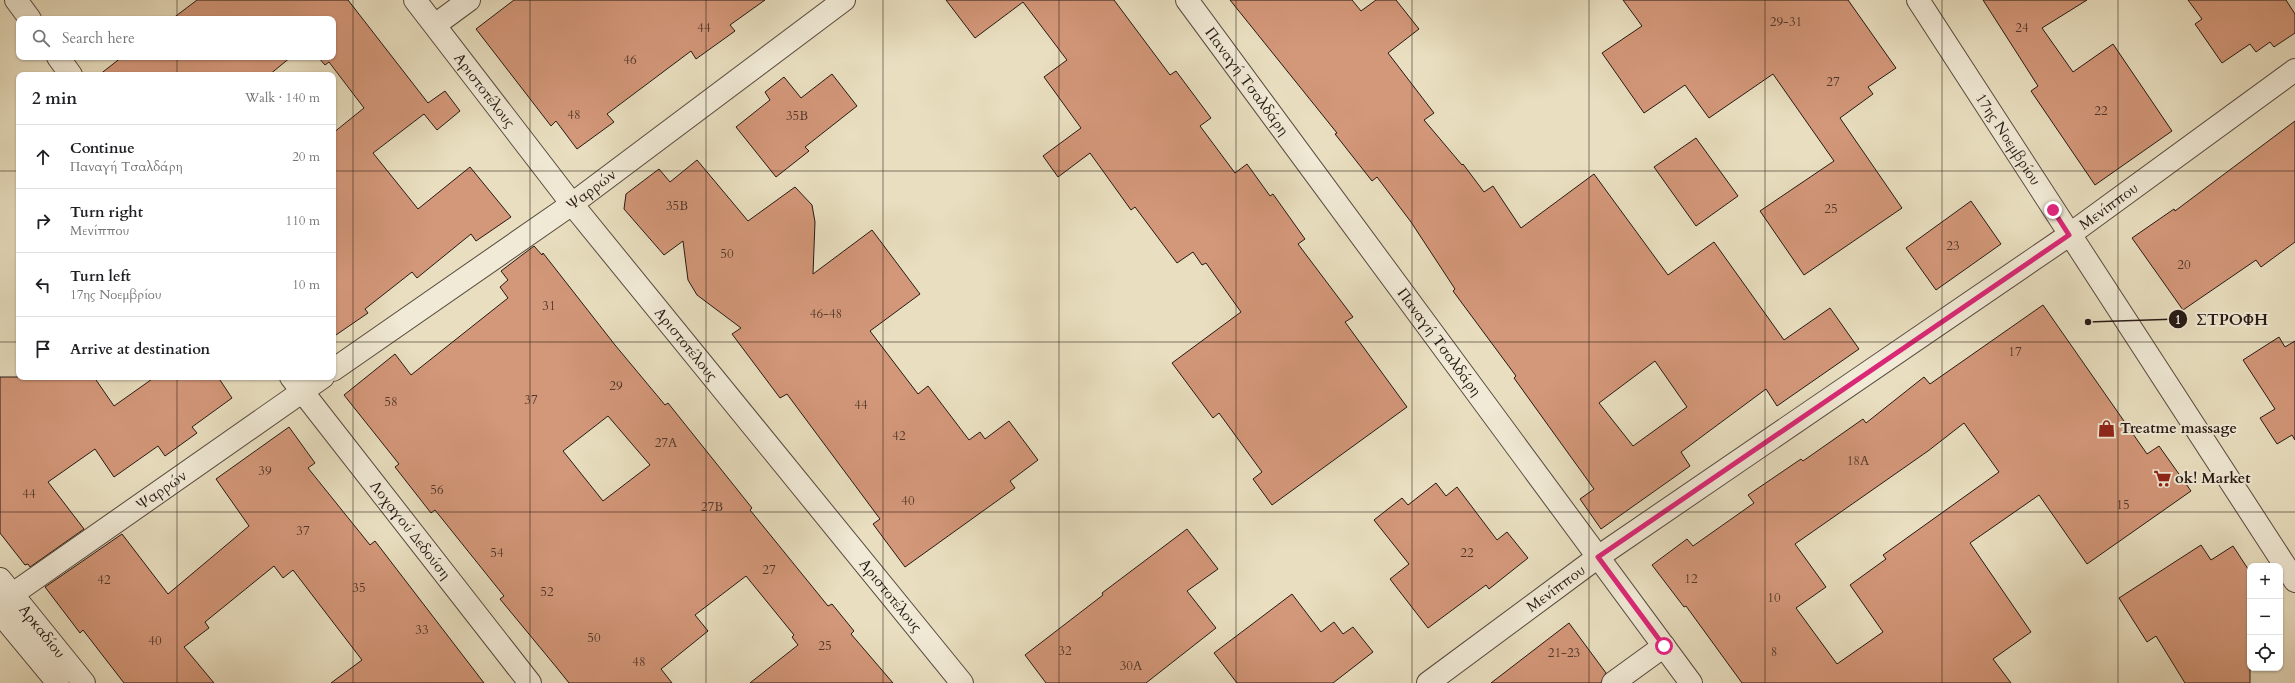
<!DOCTYPE html>
<meta charset="utf-8">
<style>
:root{--surface:#fff;--page:#f2f2f2;--text:#202124;--muted:#757577;--line:#e0e0e0}
body{margin:0;font-family:Cardo,serif;background:var(--page);color:var(--text)}
.controls{position:absolute;right:12px;bottom:12px;display:grid;overflow:hidden;border-radius:8px;box-shadow:0 1px 3px #0004}
.controls button{width:36px;height:36px;display:grid;place-items:center;padding:0;border:0;border-bottom:1px solid var(--line);background:var(--surface);color:var(--text);font:20px sans-serif}
.stop{position:absolute;width:12px;height:12px;margin:-9px;border:3px solid #db2777;border-radius:50%;background:#fff}
.stop.end{background:#db2777;border-color:#fff;box-shadow:0 1px 4px #0008}
.list{margin:0;padding:0;list-style:none}
h2{display:flex;justify-content:space-between;align-items:center;height:52px;margin:0;padding:0 16px;font-size:17px}
h2 small{font-size:13px;font-weight:400;color:var(--muted)}
.list li{display:grid;grid-template-columns:26px 1fr auto;gap:12px;align-items:center;box-sizing:border-box;height:64px;padding:0 16px;border-top:1px solid var(--line)}
.list b{display:block;font-size:15px;white-space:nowrap}
.list p{margin:0;font-size:13px;white-space:nowrap;color:var(--muted)}
.list em{font-size:13px;font-style:normal;color:var(--muted)}
.icon{flex:none;width:22px;height:22px;fill:none;stroke:currentColor;stroke-width:2;stroke-linecap:round;stroke-linejoin:round}
.map{position:relative;flex:none;width:2295px;height:683px;overflow:hidden}
.search{position:absolute;background:var(--surface);box-shadow:0 1px 3px #0004;left:16px;top:16px;width:320px;height:44px;display:flex;align-items:center;gap:10px;box-sizing:border-box;padding:0 14px;border-radius:8px;color:var(--muted);font-size:15px}
.panel{position:absolute;background:var(--surface);box-shadow:0 1px 3px #0004;left:16px;top:72px;width:320px;height:308px;border-radius:8px}
.map>svg:first-child{display:block}
.building{fill:#d39779;stroke:#261913;fill-rule:evenodd}
.lines{fill:none;stroke-linecap:round;stroke-linejoin:round}
.minor-casing{stroke:#574a3e;stroke-width:24}
.tertiary-casing{stroke:#574a3e;stroke-width:24}
.minor{stroke:#f1ead6;stroke-width:22}
.tertiary{stroke:#f1ead6;stroke-width:22}
.route{stroke:#db2777;stroke-width:5}
.grid{fill:none;stroke:#261913;stroke-width:1;stroke-opacity:0.55}
.labels{text-anchor:middle;dominant-baseline:central;stroke-width:4;stroke-linejoin:round;paint-order:stroke}
.number-label{font-size:13px;fill:#51382c}
.street-label{font-size:15px;fill:#261913;stroke:#f1ead6}
.poi-label{font-size:15px;font-weight:bold;fill:#261913;stroke:#f1ead6;text-anchor:start}
.leader{fill:none;stroke:#261913;stroke-width:1.5}
.callout-dot{fill:#261913;stroke:#f1ead6;stroke-width:1.5}
.mark-label{font-size:12px;text-anchor:middle;font-weight:bold;fill:#fff}
.callout-label{font-size:16px;text-anchor:middle;font-weight:bold;fill:#261913;stroke:#f1ead6;stroke-width:4;stroke-linejoin:round;paint-order:stroke}
</style>
<div class="map">
<svg width="2295" height="683" viewBox="0 0 2295 683">
<rect width="100%" height="100%" fill="#e9dfc0"/>
<filter id="stains"><feTurbulence type="fractalNoise" baseFrequency=".005" numOctaves="4"/><feColorMatrix values="0 0 0 0 .2 0 0 0 0 .09 0 0 0 0 .02 0 0 0 .5 -.17"/></filter>
<radialGradient id="worn" r=".72"><stop offset=".6" stop-color="#630" stop-opacity="0"/><stop offset="1" stop-color="#630" stop-opacity=".3"/></radialGradient>
<path class="building" d="M197 0H348L428 103 445 91 460 111 437 130 424 114 373 153 418 209 470 167 511 217 476 241 471 234 417 278 412 272 365 309 368 313 333 337V133L364 108 329 62 325 65 318 57H333V19H172Z
M514 0H765L730 25 735 31 696 59 691 51 607 114 614 122 577 149 556 121 551 126 476 29Z
M946 0H1114L1170 75 1176 71 1211 118 1200 126 1235 173 1247 164 1270 196 1273 194 1305 239 1298 244 1353 317 1345 322 1407 407 1272 505 1253 479 1262 472 1219 413 1213 418 1172 363 1241 312 1206 263 1202 265 1193 252 1177 263 1135 207 1131 210 1090 153 1058 177 1043 156 1081 128 1044 77 1067 60 1023 2 975 38Z
M1230 0H1352L1361 11 1376 0H1396L1419 29 1388 53 1434 113 1424 120 1462 165 1463 164 1484 192 1493 186 1521 228 1594 174 1668 275 1714 242 1784 340 1830 308 1859 349 1777 406 1766 389 1681 452 1690 466 1601 529 1580 499 1594 489 1514 378 1516 376 1453 291 1455 289 1411 222 1377 177 1372 181 1335 134 1337 133ZM1655 361 1687 407 1633 446 1599 403Z
M1623 0H1848L1896 68 1868 87 1873 94 1840 118 1902 208 1804 275 1760 211 1834 161 1773 74 1709 118 1685 85 1644 113 1602 53 1642 26Z
M1983 0H2087L2042 28 2073 72 2113 44 2172 131 2095 185 2031 91 2038 86Z
M2188 0H2286L2295 14V33L2274 47 2270 42 2256 52 2250 44 2222 63 2195 24 2202 19Z
M122 57H291L269 75H99Z
M832 74 857 106 805 147 809 151 776 177 736 127 770 100 765 92 784 77 801 98Z
M2295 121V242L2261 267 2256 260 2183 310 2132 238 2174 209 2175 211Z
M1696 138 1738 196 1696 226 1654 167Z
M697 160 748 221 795 187 812 205 815 222 813 274 872 230 920 294 870 331 918 394 928 386 969 440 980 432 985 439 1009 421 1038 460 1010 481 1015 488 905 567 873 524 880 519 787 394 780 398 732 334 741 328 697 295 688 280 683 241 664 255 624 209 626 194 659 169 670 182Z
M1971 201 2001 244 1936 290 1906 248Z
M534 246 542 255 543 253 615 345 665 405 668 403 752 508 750 510 828 606 832 604 854 631 851 634 893 683H750L798 645 792 637 794 635 746 576 695 615 708 631 661 669 672 683H569L557 668 500 599 504 596 435 510 431 513 395 467 399 464 344 395 395 354 411 375 508 298 500 287 508 280 501 271ZM608 416 650 465 603 501 563 451Z
M2043 305 2147 454 2159 446 2191 491 2087 564 2039 495 1970 543 2031 632 1993 659 2011 683H1742L1686 606 1684 607 1652 565 1687 539 1693 546 1754 503 1748 495 1801 459 1803 461 1863 419 1866 423 1924 377 1930 384ZM1964 423 1999 472 1883 555 1886 559 1850 585 1883 632 1837 664 1796 608 1826 587 1795 544 1928 451Z
M2279 337 2285 347 2295 341V440L2292 435 2277 444 2260 418 2275 409 2243 360Z
M0 377H94L114 406 155 377H218L232 398 192 427 197 433 165 456 158 446 114 477 95 449 48 482 84 529 30 567 28 564 25 565 0 533Z
M289 427 315 463 308 468 370 545 375 541 484 683H331L362 660 293 570 283 578 274 566 205 622 209 628 184 647 214 683H124L83 630 80 633 45 587 122 534 168 594 249 526 216 479Z
M1436 483 1446 496 1457 487 1497 540 1507 532 1528 558 1489 589 1486 585 1428 628 1390 579 1409 564 1374 520 1402 498 1408 505Z
M1187 529 1218 569 1187 591 1216 628 1146 683H1046L1025 655 1103 595 1102 593Z
M2201 545 2211 560 2233 546 2250 572V683H2185L2156 636 2147 642 2119 598Z
M1292 594 1321 632 1334 622 1343 634 1353 627 1373 652 1333 683H1237L1214 653Z
M1569 623 1606 673 1601 683H1491Z"/>
<g class="lines">
<defs>
<g id="minor">
<path d="M16 0 30 19"/>
<path id="s1" d="M415 0 572 204 962 683"/>
<path id="s2" d="M1187 0 1691 683"/>
<path d="M435 25 469 0"/>
<path d="M58 57 71 75"/>
<path id="s3" d="M333 370 572 204 844 0"/>
<path id="s4" d="M291 377 530 683"/>
<path id="s5" d="M0 603 323 377"/>
<path id="s6" d="M1428 683 1598 557 2069 235 2295 70"/>
<path d="M1613 683 1664 646"/>
</g>
<g id="tertiary">
<path id="s7" d="M1918 0 2295 581"/>
<path id="s8" d="M0 579 84 683"/>
<path d="M0 613 58 683"/>
</g>
</defs>
<use href="#minor" class="minor-casing"/>
<use href="#tertiary" class="tertiary-casing"/>
<use href="#minor" class="minor"/>
<use href="#tertiary" class="tertiary"/>
</g>
<g class="lines">
<path class="route" d="M1664 646 1598 557 2069 235 2053 210"/>
</g>
<path class="grid" d="M177 0V19M353 0V683M530 0V683M706 0V683M883 0V683M1059 0V683M1236 0V683M1412 0V683M1589 0V683M1765 0V683M1942 0V683M2118 0V683M177 57V75M0 171H19M333 171H2295M0 342H19M333 342H2295M177 377V683M0 512H2295"/>
<defs>
<symbol id="shop-bare" viewBox="-9 -9 18 18"><path d="M-5-2.5h2.3a2.7 3.5 0 0 1 5.4 0H5L5.5 6h-11ZM-1.5-2.5h3a1.5 2.3 0 0 0-3 0Z" fill="#8f2418" stroke="#f1ead6" stroke-width="2.5" paint-order="stroke"/></symbol>
<symbol id="supermarket-bare" viewBox="-9 -9 18 18"><path d="M-6-5.5h2.5l.6 2H6L4.5 2H-2.5L-4.4-4H-6ZM-1.5 3.2a1.3 1.3 0 1 0 .1 0ZM3 3.2a1.3 1.3 0 1 0 .1 0Z" fill="#8f2418" stroke="#f1ead6" stroke-width="2.5" paint-order="stroke"/></symbol>
</defs>
<g fill-rule="evenodd">
<use href="#shop-bare" x="2094" y="416" width="25" height="25"/>
<use href="#supermarket-bare" x="2150" y="466" width="25" height="25"/>
</g>
<g class="labels">
<g class="number-label">
<text x="1786" y="22">29-31</text>
<text x="704" y="28">44</text>
<text x="2022" y="28">24</text>
<text x="630" y="60">46</text>
<text x="1833" y="82">27</text>
<text x="2101" y="111">22</text>
<text x="574" y="115">48</text>
<text x="797" y="116">35Β</text>
<text x="677" y="206">35Β</text>
<text x="1831" y="209">25</text>
<text x="1953" y="246">23</text>
<text x="727" y="254">50</text>
<text x="2184" y="265">20</text>
<text x="549" y="306">31</text>
<text x="826" y="314">46-48</text>
<text x="2015" y="352">17</text>
<text x="616" y="386">29</text>
<text x="531" y="400">37</text>
<text x="391" y="402">58</text>
<text x="861" y="405">44</text>
<text x="899" y="436">42</text>
<text x="666" y="443">27Α</text>
<text x="1858" y="461">18A</text>
<text x="265" y="471">39</text>
<text x="437" y="490">56</text>
<text x="29" y="494">44</text>
<text x="908" y="501">40</text>
<text x="2123" y="505">15</text>
<text x="712" y="507">27Β</text>
<text x="303" y="531">37</text>
<text x="497" y="553">54</text>
<text x="1467" y="553">22</text>
<text x="769" y="570">27</text>
<text x="1691" y="579">12</text>
<text x="104" y="580">42</text>
<text x="359" y="588">35</text>
<text x="547" y="592">52</text>
<text x="1774" y="598">10</text>
<text x="422" y="630">33</text>
<text x="594" y="638">50</text>
<text x="155" y="641">40</text>
<text x="825" y="646">25</text>
<text x="1065" y="651">32</text>
<text x="1774" y="652">8</text>
<text x="1564" y="653">21-23</text>
<text x="639" y="662">48</text>
<text x="1131" y="666">30A</text>
</g>
<g class="street-label">
<text stroke="none"><textPath href="#s2" startOffset="101">Παναγή Τσαλδάρη</textPath></text>
<text stroke="none"><textPath href="#s1" startOffset="114">Αριστοτέλους</textPath></text>
<text stroke="none"><textPath href="#s7" startOffset="166">17ης Νοεμβρίου</textPath></text>
<text stroke="none"><textPath href="#s3" startOffset="315">Ψαρρών</textPath></text>
<text stroke="none"><textPath href="#s6" startOffset="831">Μενίππου</textPath></text>
<text stroke="none"><textPath href="#s2" startOffset="425">Παναγή Τσαλδάρη</textPath></text>
<text stroke="none"><textPath href="#s1" startOffset="438">Αριστοτέλους</textPath></text>
<text stroke="none"><textPath href="#s5" startOffset="197">Ψαρρών</textPath></text>
<text stroke="none"><textPath href="#s4" startOffset="194">Λοχαγού Δεδούση</textPath></text>
<text stroke="none"><textPath href="#s6" startOffset="159">Μενίππου</textPath></text>
<text stroke="none"><textPath href="#s1" startOffset="762">Αριστοτέλους</textPath></text>
<text stroke="none"><textPath href="#s8" startOffset="67">Αρκαδίου</textPath></text>
</g>
<g class="poi-label">
<text x="2120" y="428">Treatme massage</text>
<text x="2175" y="478">ok! Market</text>
</g>
</g>
<path class="leader" d="M2088 322L2178 319"/>
<g class="callout-dot">
<circle cx="2088" cy="322" r="4"/>
<circle cx="2178" cy="319" r="10"/>
</g>
<g class="mark-label">
<text x="2178" y="324">1</text>
</g>
<g class="callout-label">
<text x="2232" y="325">ΣΤΡΟΦΗ</text>
</g>
<rect width="100%" height="100%" filter="url(#stains)"/>
<rect width="100%" height="100%" fill="url(#worn)"/>
</svg>
<div class="controls">
<button>+</button>
<button>−</button>
<button><svg class="icon" aria-label="locate" viewBox="0 0 24 24"><circle cx="12" cy="12" r="6"/><path d="M12 2v4M12 18v4M2 12h4M18 12h4"/></svg></button>
</div>
<div class="stop" style="left:1664px;top:646px"></div>
<div class="stop end" style="left:2053px;top:210px"></div>
<div class="search"><svg class="icon" aria-label="search" viewBox="0 0 24 24"><circle cx="10" cy="10" r="6"/><path d="M15 15l6 6"/></svg>Search here</div>
<section class="panel">
<h2>2 min<small>Walk · 140 m</small></h2>
<ul class="list">
<li><svg class="icon" aria-label="ahead" viewBox="0 0 24 24"><path d="M12 20V5M6 11l6-6 6 6"/></svg><div><b>Continue</b><p>Παναγή Τσαλδάρη</p></div><em>20 m</em></li>
<li><svg class="icon" aria-label="right" viewBox="0 0 24 24"><path d="M7 20v-9h11M14 6l5 5-5 5"/></svg><div><b>Turn right</b><p>Μενίππου</p></div><em>110 m</em></li>
<li><svg class="icon" aria-label="left" viewBox="0 0 24 24"><path d="M17 20v-9H6M10 6l-5 5 5 5"/></svg><div><b>Turn left</b><p>17ης Νοεμβρίου</p></div><em>10 m</em></li>
<li><svg class="icon" aria-label="arrive" viewBox="0 0 24 24"><path d="M6 21V4h12l-3 4 3 4H6"/></svg><div><b>Arrive at destination</b></div></li>
</ul>
</section>
</div>
